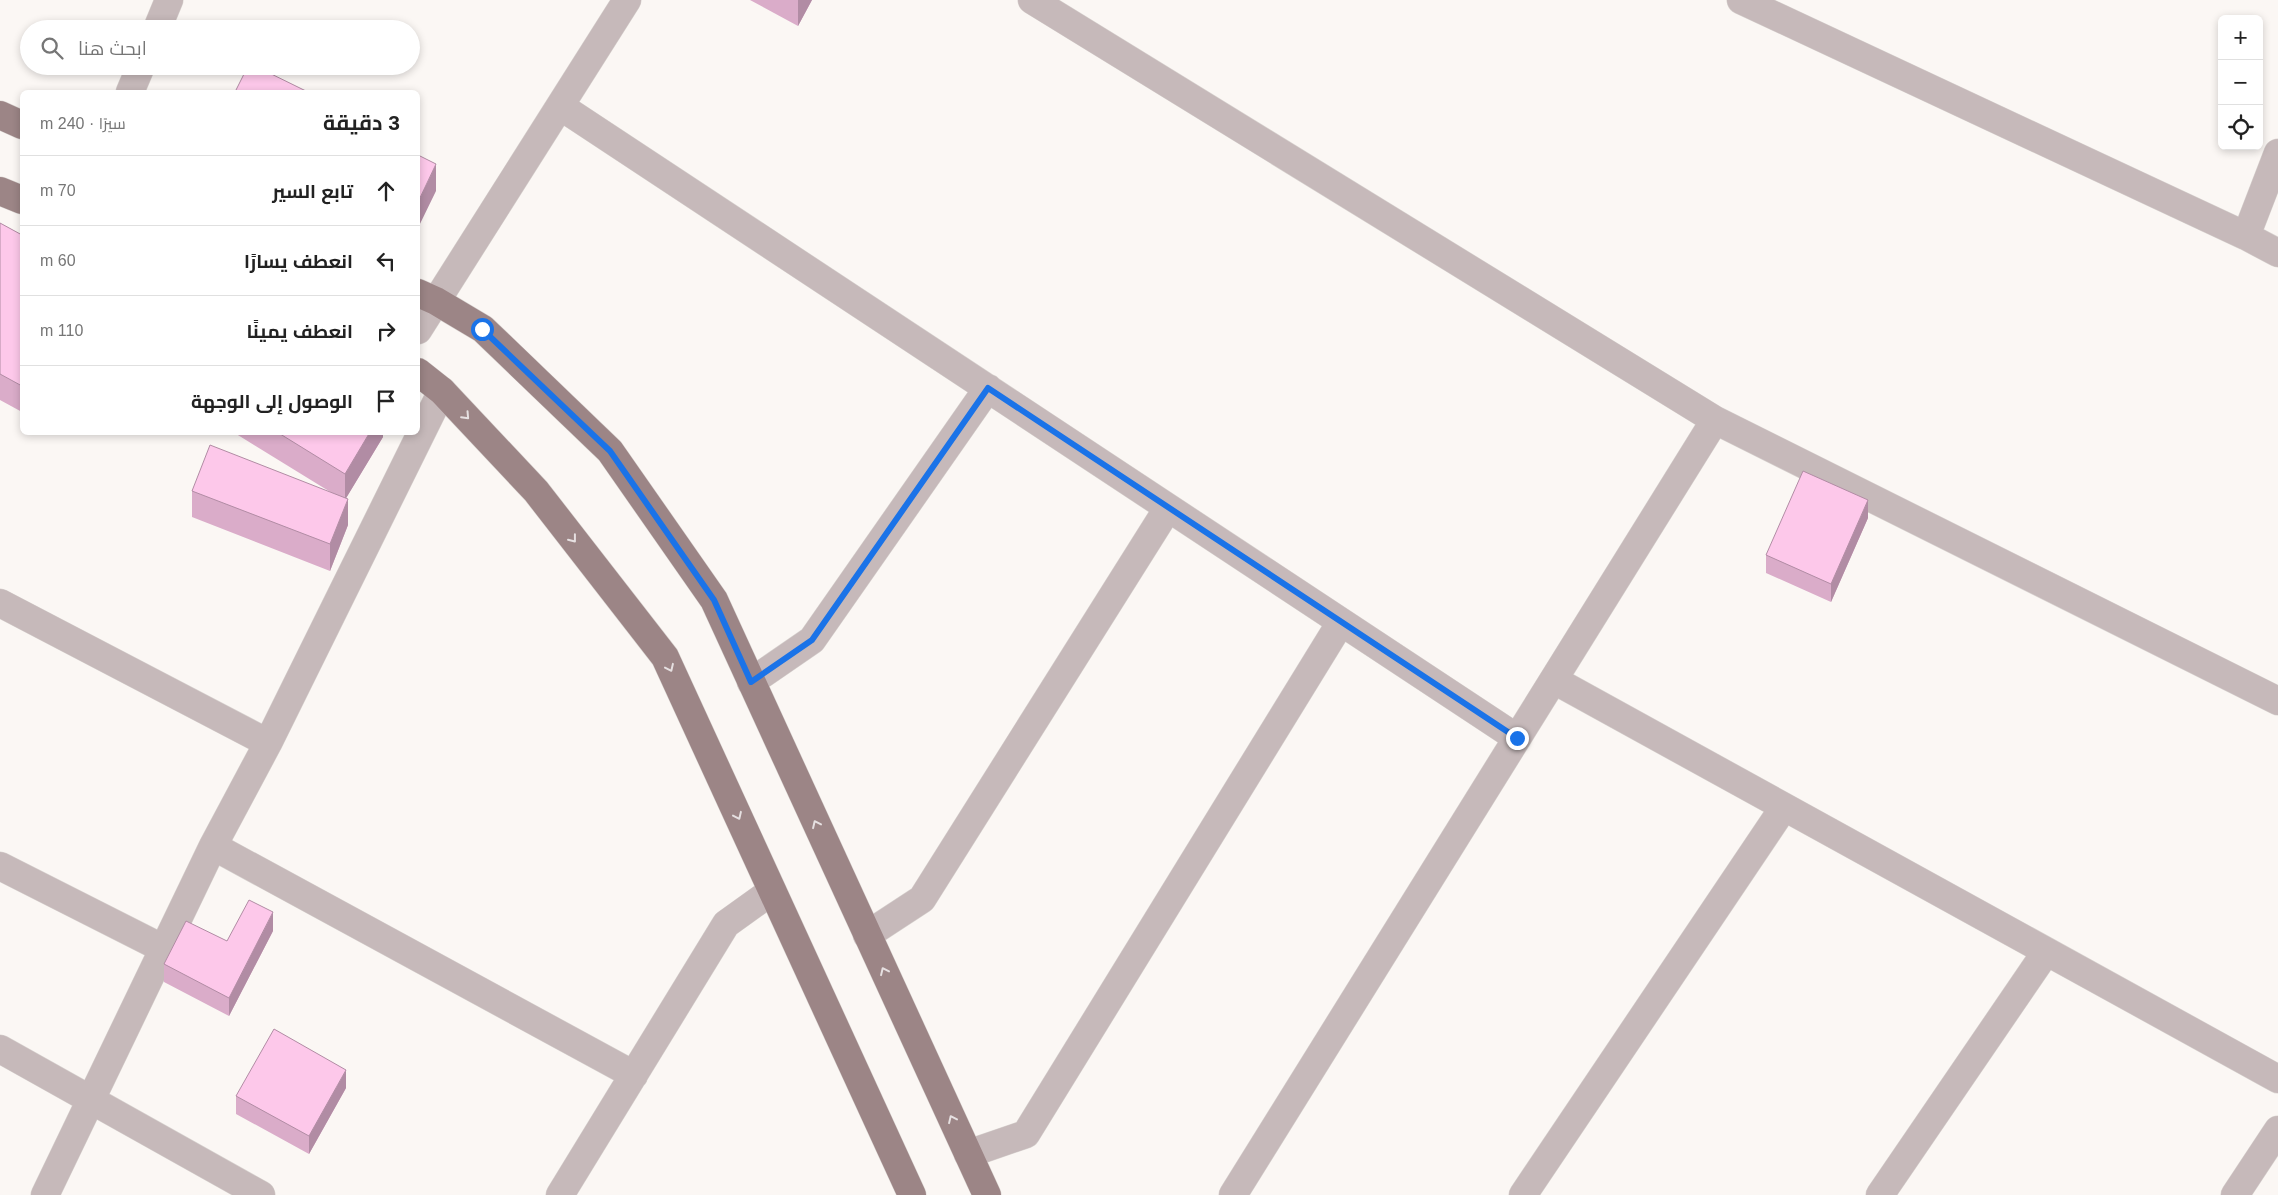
<!DOCTYPE html>
<html lang="ar">
<meta charset="utf-8">
<style>
:root{--surface:#fff;--page:#f6f6f6;--text:#222;--muted:#767676;--line:#e0e0e0}
body{margin:0;font-family:Helvetica,Cairo,sans-serif;background:var(--page);color:var(--text);direction:rtl}
.controls{position:absolute;right:15px;top:15px;display:grid;overflow:hidden;border-radius:8px;box-shadow:0 2px 8px #0003}
.controls button{width:45px;height:45px;display:grid;place-items:center;padding:0;border:0;border-bottom:1px solid var(--line);background:var(--surface);color:var(--text);font:25px sans-serif}
.stop{position:absolute;width:15px;height:15px;margin:-11px;border:4px solid #1a73e8;border-radius:50%;background:#fff}
.stop.end{background:#1a73e8;border-color:#fff;box-shadow:0 1px 5px #0008}
.list{margin:0;padding:0;list-style:none}
h2{display:flex;justify-content:space-between;align-items:center;height:65px;margin:0;padding:0 20px;font-size:21px}
h2 small{font-size:16px;font-weight:400;color:var(--muted)}
.list li{display:grid;grid-template-columns:32px 1fr auto;gap:15px;align-items:center;box-sizing:border-box;height:70px;padding:0 20px;border-top:1px solid var(--line)}
.list b{display:block;font-size:19px;white-space:nowrap}
.list em{font-size:16px;font-style:normal;color:var(--muted)}
.icon{flex:none;width:28px;height:28px;fill:none;stroke:currentColor;stroke-width:2;stroke-linecap:round;stroke-linejoin:round}
.map{position:relative;flex:none;width:2278px;height:1195px;overflow:hidden;direction:ltr}
.search{position:absolute;background:var(--surface);box-shadow:0 2px 8px #0003;left:20px;top:20px;width:400px;height:55px;display:flex;align-items:center;gap:12px;box-sizing:border-box;padding:0 18px;border-radius:28px;color:var(--muted);font-size:19px}
.panel{position:absolute;background:var(--surface);box-shadow:0 2px 8px #0003;left:20px;top:90px;width:400px;height:345px;border-radius:8px;direction:rtl}
.map>svg:first-child{display:block}
.lines{fill:none;stroke-linecap:round;stroke-linejoin:round}
.street-casing{stroke:#d9d4d1;stroke-width:29}
.primary-casing{stroke:#d9d4d1;stroke-width:29}
.street{stroke:#c6b9ba;stroke-width:28}
.primary{stroke:#9c8586;stroke-width:28}
.wall{fill:#daacc9}
.shaded-wall{fill:#b18ca4}
.building{fill:#fdc8ea;stroke:#b18ca4}
.oneway{stroke:#e6e0e1}
.route{stroke:#1a73e8;stroke-width:6}
</style>
<div class="map">
<svg width="2278" height="1195" viewBox="0 0 2278 1195">
<rect width="100%" height="100%" fill="#fbf7f4"/>
<g class="lines">
<defs>
<path id="street" d="M1032 0 1715 420 2278 701
M1741 0 2246 236 2278 253
M157 29 169 0
M130 92 141 66
M560 106 1517 738
M2246 236 2278 153
M418 330 627 0
M0 603 268 743
M1554 680 2278 1079
M751 682 812 640 988 388
M213 846 634 1075
M0 866 164 949
M867 935 922 899 1168 508
M0 1049 261 1195
M968 1154 1026 1134 1341 622
M45 1195 213 846 268 743 442 391
M560 1195 726 924 772 891
M1233 1195 1715 420
M1523 1195 1784 807
M1880 1195 2046 952
M2235 1195 2278 1130"/>
<path id="primary" d="M0 115 22 125
M0 191 22 200
M418 293 436 301 483 329 610 451 714 600 987 1195
M418 372 442 391 536 491 665 657 912 1195"/>
</defs>
<use href="#street" class="street-casing"/>
<use href="#primary" class="primary-casing"/>
<use href="#street" class="street"/>
<use href="#primary" class="primary"/>
</g>
<path class="wall" d="M750 0H812L798 26Z
M0 223 22 235V412L0 400Z
M233 432H383V437L346 498 348 525 330 571 192 517V491L332 493Z
M1868 518 1831 602 1766 573V555Z
M273 931 229 1016 164 982V964L227 941Z
M346 1088 309 1154 236 1114V1096Z"/>
<path class="shaded-wall" d="M798 0H812L798 26Z
M436 164V191L418 228V202Z
M370 432H383V437L345 500V474Z
M348 499V525L330 571V544Z
M1868 500V518L1831 602V584Z
M273 912V931L229 1016V998Z
M346 1070V1088L309 1154V1136Z"/>
<path class="building" d="M248 66H255L308 92H235Z
M418 155 436 164 418 202Z
M0 223 22 235V386L0 374Z
M277 432H370L345 474Z
M210 445 348 499 330 544 192 491Z
M1803 471 1868 500 1831 584 1766 555Z
M249 900 273 912 229 998 164 964 186 921 227 941Z
M274 1029 346 1070 309 1136 236 1096Z"/>
<defs><path id="oneway-chevron" d="M-2-3.5L2.5 0L-2 3.5" fill="none" stroke-width="1.6" stroke-linecap="round" stroke-linejoin="round" transform="scale(1.25)"/></defs>
<g class="oneway">
<use href="#oneway-chevron" transform="translate(466 416) rotate(47)"/>
<use href="#oneway-chevron" transform="translate(573 539) rotate(52)"/>
<use href="#oneway-chevron" transform="translate(670 668) rotate(65)"/>
<use href="#oneway-chevron" transform="translate(738 816) rotate(65)"/>
<use href="#oneway-chevron" transform="translate(816 824) rotate(-115)"/>
<use href="#oneway-chevron" transform="translate(884 971) rotate(-115)"/>
<use href="#oneway-chevron" transform="translate(952 1119) rotate(-115)"/>
</g>
<g class="lines">
<path class="route" d="M482 329 610 451 714 600 751 682 812 640 988 388 1517 738"/>
</g>
</svg>
<div class="controls">
<button>+</button>
<button>−</button>
<button><svg class="icon" aria-label="locate" viewBox="0 0 24 24"><circle cx="12" cy="12" r="6"/><path d="M12 2v4M12 18v4M2 12h4M18 12h4"/></svg></button>
</div>
<div class="stop" style="left:482px;top:329px"></div>
<div class="stop end" style="left:1517px;top:738px"></div>
<div class="search"><svg class="icon" aria-label="search" viewBox="0 0 24 24"><circle cx="10" cy="10" r="6"/><path d="M15 15l6 6"/></svg>ابحث هنا</div>
<section class="panel">
<h2>3 دقيقة<small>سيرًا · 240 m</small></h2>
<ul class="list">
<li><svg class="icon" aria-label="ahead" viewBox="0 0 24 24"><path d="M12 20V5M6 11l6-6 6 6"/></svg><div><b>تابع السير</b></div><em>70 m</em></li>
<li><svg class="icon" aria-label="left" viewBox="0 0 24 24"><path d="M17 20v-9H6M10 6l-5 5 5 5"/></svg><div><b>انعطف يسارًا</b></div><em>60 m</em></li>
<li><svg class="icon" aria-label="right" viewBox="0 0 24 24"><path d="M7 20v-9h11M14 6l5 5-5 5"/></svg><div><b>انعطف يمينًا</b></div><em>110 m</em></li>
<li><svg class="icon" aria-label="arrive" viewBox="0 0 24 24"><path d="M6 21V4h12l-3 4 3 4H6"/></svg><div><b>الوصول إلى الوجهة</b></div></li>
</ul>
</section>
</div>
